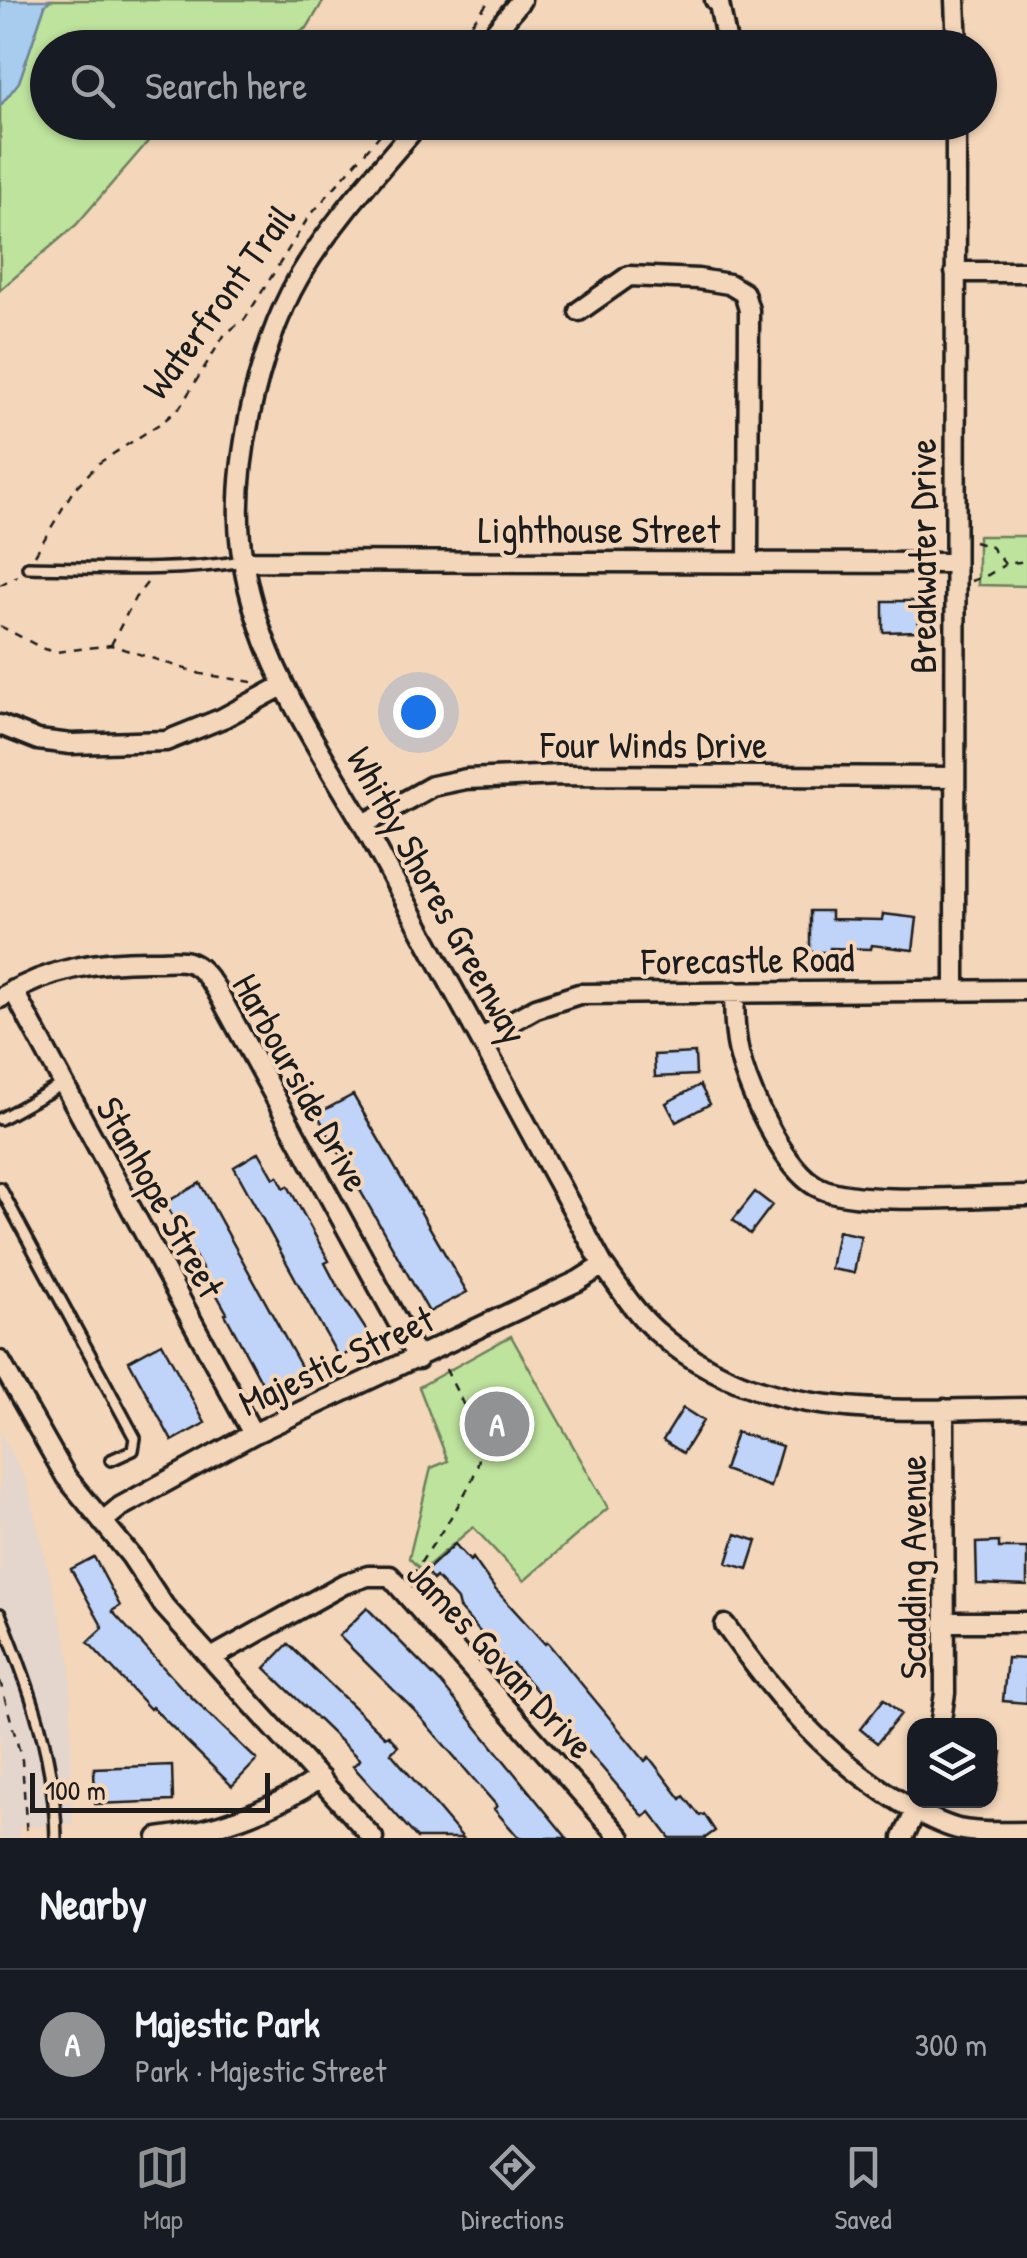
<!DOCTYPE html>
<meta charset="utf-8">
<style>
:root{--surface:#171b24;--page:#20242c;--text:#f1f3f6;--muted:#9ea1a6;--line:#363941;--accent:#919294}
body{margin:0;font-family:"Patrick Hand",sans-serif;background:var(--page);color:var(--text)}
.controls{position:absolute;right:30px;bottom:30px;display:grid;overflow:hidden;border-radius:20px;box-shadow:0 2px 8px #0004}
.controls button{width:90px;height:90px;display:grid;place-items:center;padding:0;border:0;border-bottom:2px solid var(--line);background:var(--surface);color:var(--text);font:50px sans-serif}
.scale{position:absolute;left:30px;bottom:25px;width:240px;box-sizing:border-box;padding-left:10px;border:5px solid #1c1c1c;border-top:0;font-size:28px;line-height:35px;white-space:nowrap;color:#1c1c1c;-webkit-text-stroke:8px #f4d6ba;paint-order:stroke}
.you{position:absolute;left:418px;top:712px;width:35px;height:35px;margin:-25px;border:8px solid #fff;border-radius:50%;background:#1a73e8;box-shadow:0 0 0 15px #1a73e833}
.badge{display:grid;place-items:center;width:65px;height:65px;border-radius:50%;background:var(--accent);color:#fff;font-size:32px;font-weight:700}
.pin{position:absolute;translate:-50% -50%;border:5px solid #fff;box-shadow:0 2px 10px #0006}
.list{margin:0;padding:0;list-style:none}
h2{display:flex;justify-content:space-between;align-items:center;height:130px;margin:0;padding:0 40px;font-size:42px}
h2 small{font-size:32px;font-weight:400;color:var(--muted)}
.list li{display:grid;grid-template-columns:65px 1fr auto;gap:30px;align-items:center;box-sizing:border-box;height:150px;padding:0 40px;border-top:2px solid var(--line)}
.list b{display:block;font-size:38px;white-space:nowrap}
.list p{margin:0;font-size:32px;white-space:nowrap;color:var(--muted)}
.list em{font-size:32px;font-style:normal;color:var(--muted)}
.icon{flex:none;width:55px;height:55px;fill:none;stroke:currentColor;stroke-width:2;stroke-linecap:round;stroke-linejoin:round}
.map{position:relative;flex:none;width:1027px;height:1838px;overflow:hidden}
.search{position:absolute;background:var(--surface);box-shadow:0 2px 8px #0004;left:30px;right:30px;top:30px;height:110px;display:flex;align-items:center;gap:25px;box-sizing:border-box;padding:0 35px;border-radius:55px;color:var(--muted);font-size:38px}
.sheet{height:280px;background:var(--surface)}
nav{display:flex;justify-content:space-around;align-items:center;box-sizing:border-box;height:140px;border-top:2px solid var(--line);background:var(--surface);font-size:28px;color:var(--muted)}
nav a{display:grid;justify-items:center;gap:5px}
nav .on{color:var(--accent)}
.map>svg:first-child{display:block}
.built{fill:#e4d5cd}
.green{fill:#bee39d;stroke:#6d805c;stroke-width:2.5}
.water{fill:#a7cced;stroke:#6f8699;stroke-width:2.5}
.building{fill:#c0d4f9;stroke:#1c1c1c;stroke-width:2.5}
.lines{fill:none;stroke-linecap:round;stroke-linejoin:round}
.lane-casing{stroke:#1c1c1c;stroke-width:16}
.street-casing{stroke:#1c1c1c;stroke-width:25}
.path{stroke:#1c1c1c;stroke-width:2.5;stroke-dasharray:8 8;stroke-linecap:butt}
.lane{stroke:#f4d6ba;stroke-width:9}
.street{stroke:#f4d6ba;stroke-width:18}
.labels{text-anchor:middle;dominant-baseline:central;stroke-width:8;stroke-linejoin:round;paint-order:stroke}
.street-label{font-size:38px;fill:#1c1c1c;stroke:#f4d6ba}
</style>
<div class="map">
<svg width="1027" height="1838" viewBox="0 0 1027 1838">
<rect width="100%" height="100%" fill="#f4d6ba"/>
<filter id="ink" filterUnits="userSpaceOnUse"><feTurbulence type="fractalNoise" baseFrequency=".01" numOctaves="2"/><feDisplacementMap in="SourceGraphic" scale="20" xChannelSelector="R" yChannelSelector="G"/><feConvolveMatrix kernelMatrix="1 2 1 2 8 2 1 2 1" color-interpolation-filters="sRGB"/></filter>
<g filter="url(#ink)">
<path class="built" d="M0 1432 27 1483 70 1658 73 1824 19 1827V1838H0Z"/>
<path class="green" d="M50 0H324L307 28 267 47 48 48V122L164 123 76 225 0 290V106L19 82 45 5Z
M978 536H1027V586L978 585Z
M511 1336 608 1508 524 1581 473 1527 422 1571 409 1558 431 1468 448 1461 419 1387Z"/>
<path class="water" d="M0 0H50L45 5 19 82 0 106Z"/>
<path class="building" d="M883 601H918V631L883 632Z
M810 911H831V919L882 920 883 914 917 918 913 950 872 945 871 949 830 948V952H810Z
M695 1053 696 1075 655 1077 654 1055Z
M700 1085 710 1104 676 1122 666 1103Z
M353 1095 467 1292 429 1312 317 1114Z
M259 1152 274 1178 278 1176 284 1188 288 1186 329 1261 325 1263 335 1282 372 1339 339 1358 234 1167Z
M200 1183 305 1374 268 1394 225 1314 227 1313 165 1203Z
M755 1192 772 1205 750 1234 733 1220Z
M838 1231 861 1236 854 1273 831 1269Z
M162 1343 205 1423 172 1441 129 1361Z
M683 1408 703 1421 683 1453 663 1440Z
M736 1432 782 1446 770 1487 724 1470Z
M736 1534 757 1541 748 1569 727 1563Z
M999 1542V1548H1027V1586L977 1584 976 1543Z
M455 1544 470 1561 473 1558 495 1589 545 1644 547 1642 645 1761 649 1757 681 1799 684 1796 700 1816 704 1814 715 1831 705 1838H670L650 1812 644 1817 530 1683 513 1664 508 1668 500 1659 502 1657 459 1608 457 1600 436 1577 433 1580 426 1571Z
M94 1557 120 1606 112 1611 183 1689 257 1760 232 1786 152 1707 150 1709 88 1642 103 1628 71 1569Z
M367 1608 441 1683 567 1838H519L494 1809 497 1806 414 1710 339 1636Z
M288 1644 385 1737 388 1735 398 1746 391 1753 463 1838H417L353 1766 360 1760 265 1668Z
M1007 1658 1027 1659V1703L1003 1701Z
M884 1699 901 1714 877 1743 860 1729Z
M990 1750 1002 1752 997 1789 990 1788Z
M172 1765 173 1801 95 1804 94 1768Z"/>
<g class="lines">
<defs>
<path id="lane" d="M28 567C100 568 172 573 243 561
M0 1119 61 1085
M0 1188 135 1438 133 1450 111 1460
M0 1614C30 1687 55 1758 56 1838"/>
<path id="street" d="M715 0 719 4 728 48
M955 0 957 48
M482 48 521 0
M420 122C378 172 332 221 299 277 257 349 228 479 243 561 250 602 265 646 283 683 310 740 346 792 376 847 452 987 527 1126 603 1265 619 1287 635 1313 656 1331 762 1426 895 1409 1027 1408
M955 272H1027
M579 311 629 276 698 279 729 284 744 293 749 310 748 562
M243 561 955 563
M0 725 38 740 71 744 166 741 223 718 284 685
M364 824 432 786 466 779 561 775 955 777
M955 989 956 122
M13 990 253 1434
M735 992C732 1039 740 1067 760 1110 772 1134 794 1177 820 1188 858 1206 980 1196 1027 1196
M0 998C50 968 99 960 157 961 166 961 180 959 188 962 201 966 209 979 216 989L418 1359
M480 1039 536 1008 579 994 1027 990
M0 1361 66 1477 131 1556 164 1606 373 1838
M102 1522 120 1507 253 1434 578 1281 603 1265
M944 1622H1027
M725 1625C778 1699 823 1755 902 1803 919 1813 939 1824 958 1829 980 1834 1004 1832 1027 1832
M211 1658 344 1584 368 1576H390L621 1838
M940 1726 945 1693 944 1409
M158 1838C213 1831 274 1810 320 1778
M903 1838 920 1802"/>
</defs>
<use href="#lane" class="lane-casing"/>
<use href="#street" class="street-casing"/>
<path class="path" d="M452 48 490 0
M974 542 991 547 1005 564 1027 561
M35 555 74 489 99 463 164 421 180 407 225 334 245 319 308 218 391 122
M971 581 988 575 1004 565
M0 585 17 576
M0 626 44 649 56 652 111 645 201 674 252 682
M111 645 135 598 147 583
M412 1576C427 1551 482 1479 479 1453 476 1423 456 1392 444 1365
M0 1681 22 1760 27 1838"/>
<use href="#lane" class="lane"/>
<use href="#street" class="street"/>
</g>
</g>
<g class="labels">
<g class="street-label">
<text transform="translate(218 301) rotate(-54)">Waterfront Trail</text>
<text x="599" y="529">Lighthouse Street</text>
<text transform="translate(922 556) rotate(-90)">Breakwater Drive</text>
<text x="654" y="744">Four Winds Drive</text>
<text transform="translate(438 895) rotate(61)">Whitby Shores Greenway</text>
<text transform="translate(748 959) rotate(-1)">Forecastle Road</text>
<text transform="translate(302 1082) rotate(61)">Harbourside Drive</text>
<text transform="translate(161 1197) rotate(61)">Stanhope Street</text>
<text transform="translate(336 1360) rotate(-25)">Majestic Street</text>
<text transform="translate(912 1567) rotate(-90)">Scadding Avenue</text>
<text transform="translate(501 1659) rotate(47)">James Govan Drive</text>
</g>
</g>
</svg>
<div class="controls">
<button><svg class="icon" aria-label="layers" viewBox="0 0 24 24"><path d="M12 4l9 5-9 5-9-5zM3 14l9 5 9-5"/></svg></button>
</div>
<div class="scale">100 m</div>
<div class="you"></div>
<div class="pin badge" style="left:497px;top:1424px">A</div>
<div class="search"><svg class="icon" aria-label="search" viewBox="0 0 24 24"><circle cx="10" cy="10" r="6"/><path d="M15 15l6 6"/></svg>Search here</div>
</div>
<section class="sheet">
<h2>Nearby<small></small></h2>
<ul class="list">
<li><span class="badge">A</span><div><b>Majestic Park</b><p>Park · Majestic Street</p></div><em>300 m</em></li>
</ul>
</section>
<nav>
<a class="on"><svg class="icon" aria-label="map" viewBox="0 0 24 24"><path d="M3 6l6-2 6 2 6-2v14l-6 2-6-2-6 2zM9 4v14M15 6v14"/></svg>Map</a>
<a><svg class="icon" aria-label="directions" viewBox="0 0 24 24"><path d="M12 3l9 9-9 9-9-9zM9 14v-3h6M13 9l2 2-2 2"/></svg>Directions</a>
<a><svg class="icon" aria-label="saved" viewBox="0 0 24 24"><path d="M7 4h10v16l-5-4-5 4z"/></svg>Saved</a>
</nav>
